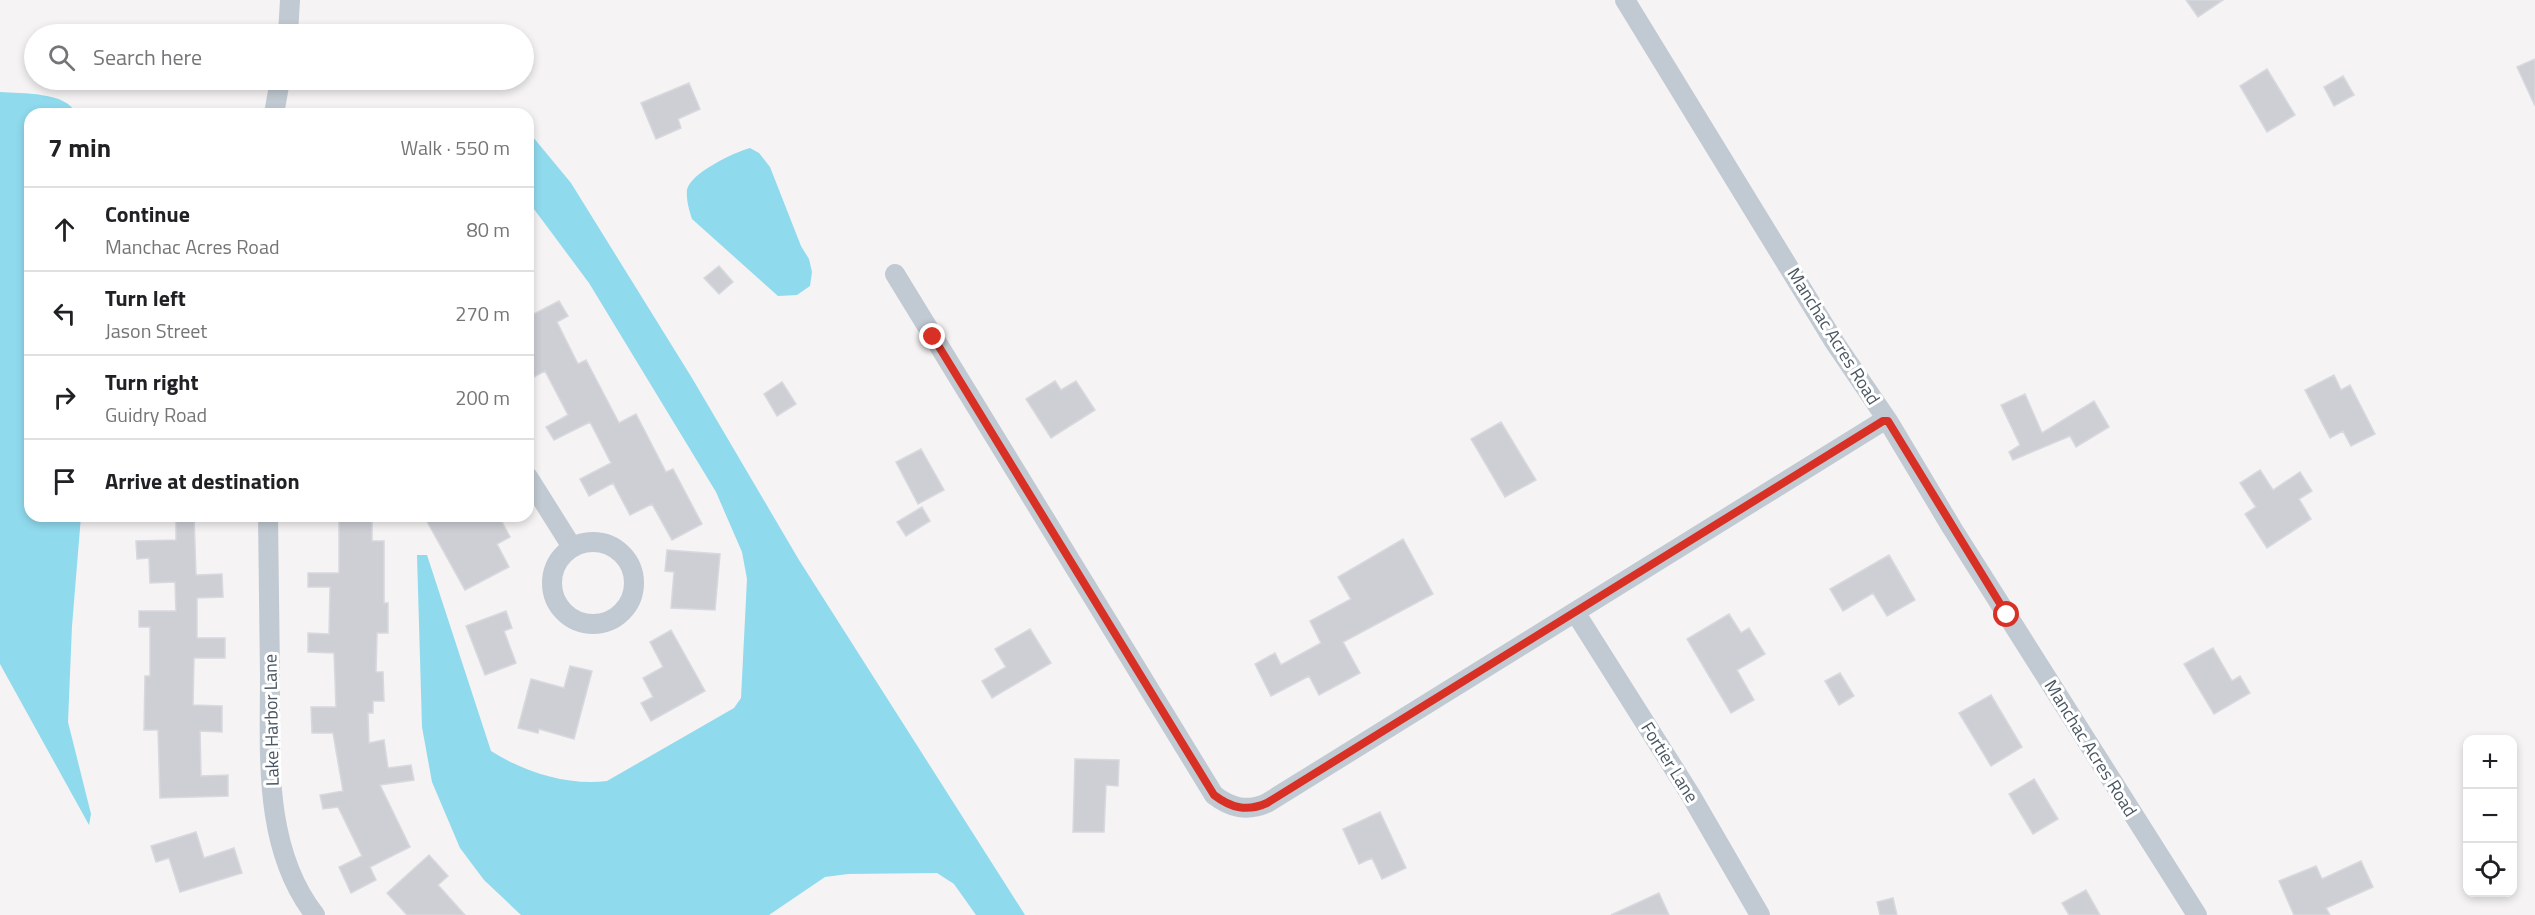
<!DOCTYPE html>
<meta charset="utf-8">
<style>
:root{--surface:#fff;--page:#f2f2f2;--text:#202124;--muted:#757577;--line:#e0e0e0}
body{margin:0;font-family:"Titillium Web",sans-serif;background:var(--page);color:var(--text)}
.controls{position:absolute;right:18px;bottom:18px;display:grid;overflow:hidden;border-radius:12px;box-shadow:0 3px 9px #0003}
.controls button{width:54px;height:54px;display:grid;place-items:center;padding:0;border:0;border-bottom:2px solid var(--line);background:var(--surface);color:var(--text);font:30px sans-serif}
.stop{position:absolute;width:18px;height:18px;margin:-14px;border:4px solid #d93025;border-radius:50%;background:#fff}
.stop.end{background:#d93025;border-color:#fff;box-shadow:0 2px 6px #0008}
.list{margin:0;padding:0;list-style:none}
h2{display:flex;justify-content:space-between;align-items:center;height:78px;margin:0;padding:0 24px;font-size:26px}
h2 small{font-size:20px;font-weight:400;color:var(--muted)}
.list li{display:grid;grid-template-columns:39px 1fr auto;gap:18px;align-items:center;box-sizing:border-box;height:84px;padding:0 24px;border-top:2px solid var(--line)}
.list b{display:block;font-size:22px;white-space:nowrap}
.list p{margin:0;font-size:20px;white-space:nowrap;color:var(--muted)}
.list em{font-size:20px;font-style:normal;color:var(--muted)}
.icon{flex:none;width:33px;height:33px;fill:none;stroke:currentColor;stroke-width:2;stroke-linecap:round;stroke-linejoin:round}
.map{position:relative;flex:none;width:2535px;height:915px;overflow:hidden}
.search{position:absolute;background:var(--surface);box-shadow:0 3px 9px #0003;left:24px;top:24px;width:510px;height:66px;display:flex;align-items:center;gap:15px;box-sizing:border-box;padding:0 21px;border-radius:33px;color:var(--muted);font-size:22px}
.panel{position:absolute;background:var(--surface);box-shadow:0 3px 9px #0003;left:24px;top:108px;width:510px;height:414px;border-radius:18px}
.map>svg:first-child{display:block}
.water{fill:#90daee}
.building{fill:#cdcfd5;stroke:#d7d9de;stroke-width:1.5}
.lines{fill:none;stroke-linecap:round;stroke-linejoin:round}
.minor{stroke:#c1cad2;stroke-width:20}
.route{stroke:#d93025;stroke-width:8}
.labels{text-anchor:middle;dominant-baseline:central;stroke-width:6;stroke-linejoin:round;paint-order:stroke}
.street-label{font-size:18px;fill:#4a5661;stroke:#fff}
</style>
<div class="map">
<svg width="2535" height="915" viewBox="0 0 2535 915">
<rect width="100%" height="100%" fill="#f5f3f3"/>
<path class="water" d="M0 92C21 94 67 91 76 114H30V516H81L72 626 68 722 91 814 89 825 0 664Z
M472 109 495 114H410Z
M528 131 571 183 692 378 799 560 1025 915H976L954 884 937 873 848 874 825 877 769 915H521L484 880 460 848 432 782 422 727 417 555H427L491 751C524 772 568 786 607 781L734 708 741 698 747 579 742 552 716 492 589 283 528 201Z
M750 148 759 153 770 167 801 246 809 259 812 272 810 286 797 295 778 296 692 219C689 210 686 199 687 190 690 173 735 152 750 148Z"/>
<path class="building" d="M2186 0H2223L2198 17Z
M2535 59V106L2517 67Z
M2267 69 2295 115 2267 132 2240 86Z
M2343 76 2354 95 2334 106 2324 87Z
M689 83 700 109 678 119 681 128 656 139 641 103Z
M719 266 733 282 719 294 704 278Z
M559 301 568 316 557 322 578 364 586 360 619 423 636 414 666 472 673 469 702 524 672 540 652 504 630 515 613 483 589 496 580 479 611 463 590 422 554 440 546 427 568 415 545 371 528 380V317Z
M2334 375 2341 390 2350 385 2375 434 2351 446 2343 431 2330 438 2305 390Z
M1055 381 1061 390 1076 381 1095 410 1051 438 1026 399Z
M782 382 796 404 777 416 764 394Z
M2025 394 2042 433 2094 401 2109 427 2076 447 2070 436 2013 460 2009 452 2020 445 2001 405Z
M1501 422 1536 480 1505 497 1471 439Z
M921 449 944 490 918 504 896 462Z
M2260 470 2273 490 2300 472 2312 491 2299 499 2311 519 2267 548 2245 514 2256 507 2240 483Z
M922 507 930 521 906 536 897 522Z
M176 516H194L196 575 222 574 223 597 197 598V638H225V658H194L193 705 222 706V732L200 731 201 776 228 775V796L160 798 158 730H144L145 676H150V627H139V611H176L175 582 150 583 149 558 137 559 136 541 176 540Z
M339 516H372V541H384V603H388V633H377L376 672H383L384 701H373V713H368L369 743 384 740 388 768 411 765 414 780 380 785 410 847 370 867 376 880 351 893 339 867 362 856 338 807 323 809 320 795 343 791 333 733H312L311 707H336L334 653 308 652V633L329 634 330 587H308V573H339Z
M424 516H499L510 537 497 544 509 567 465 590Z
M1403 539 1433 594 1343 642 1360 673 1319 695 1309 676 1271 696 1255 664 1275 653 1281 665 1321 643 1310 621 1351 599 1338 577Z
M667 550 720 554 715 610 671 608 674 572 665 571Z
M1889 555 1915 600 1887 616 1873 593 1843 611 1830 589Z
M506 611 512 628 504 631 516 663 485 675 466 626Z
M1729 614 1741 633 1749 628 1765 654 1737 670 1754 700 1731 713 1687 639Z
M1030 629 1051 663 992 698 982 681 1006 667 995 649Z
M671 630 705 691 651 721 641 703 653 697 643 678 663 667 650 642Z
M2213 648 2232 681 2240 676 2250 693 2214 714 2184 664Z
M570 666 592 671 574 739 539 729 538 733 518 728 531 679 564 688Z
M1840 673 1854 696 1839 705 1825 681Z
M1991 695 2022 747 1991 766 1959 713Z
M1075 759 1119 760 1118 786 1106 785 1104 832H1073Z
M2034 779 2058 819 2033 834 2009 794Z
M1380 812 1406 868 1382 879 1372 858 1359 864 1343 829Z
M196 832 204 858 234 848 242 873 180 892 169 858 156 862 151 846Z
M429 855 448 876 438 885 465 915H407L387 893Z
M2361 861 2373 887 2326 908 2330 915H2294L2279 881 2316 866 2322 879Z
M2086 890 2100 915H2069L2062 903Z
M1659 893 1669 915H1611Z
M1893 898 1897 915H1880L1877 902Z"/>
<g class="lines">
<path class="minor" d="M1625 0 1835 343 1888 421 1952 528 2197 915
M288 34 290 0
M274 114 280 80
M895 274 1214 795C1231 808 1247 812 1267 803L1883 421H1888
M528 477 572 547
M268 516C269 570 269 623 270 677 270 756 263 848 315 915
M552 583a41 41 0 1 1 82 0a41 41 0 1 1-82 0Z
M1575 612 1690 794 1760 915"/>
</g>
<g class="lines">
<path class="route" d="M933 337 1214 795C1231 808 1247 812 1267 803L1883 421H1888L2007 615"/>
</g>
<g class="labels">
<g class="street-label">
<text transform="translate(1834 336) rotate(58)">Manchac Acres Road</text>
<text transform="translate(271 720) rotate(-91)">Lake Harbor Lane</text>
<text transform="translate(2091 748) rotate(58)">Manchac Acres Road</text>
<text transform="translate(1670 762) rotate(58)">Fortier Lane</text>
</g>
</g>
</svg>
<div class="controls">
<button>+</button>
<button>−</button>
<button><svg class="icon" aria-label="locate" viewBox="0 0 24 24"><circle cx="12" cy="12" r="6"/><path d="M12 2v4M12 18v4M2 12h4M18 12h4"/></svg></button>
</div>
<div class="stop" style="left:2007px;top:615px"></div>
<div class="stop end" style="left:933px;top:337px"></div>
<div class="search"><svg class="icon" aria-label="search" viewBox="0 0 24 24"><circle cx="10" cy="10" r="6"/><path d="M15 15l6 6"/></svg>Search here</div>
<section class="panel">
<h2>7 min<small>Walk · 550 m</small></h2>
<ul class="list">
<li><svg class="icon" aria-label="ahead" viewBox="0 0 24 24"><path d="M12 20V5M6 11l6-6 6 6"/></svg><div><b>Continue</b><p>Manchac Acres Road</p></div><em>80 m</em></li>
<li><svg class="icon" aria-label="left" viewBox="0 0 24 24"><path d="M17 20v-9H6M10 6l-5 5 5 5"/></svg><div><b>Turn left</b><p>Jason Street</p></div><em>270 m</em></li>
<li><svg class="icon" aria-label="right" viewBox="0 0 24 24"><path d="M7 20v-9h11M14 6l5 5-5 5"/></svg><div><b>Turn right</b><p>Guidry Road</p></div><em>200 m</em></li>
<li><svg class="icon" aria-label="arrive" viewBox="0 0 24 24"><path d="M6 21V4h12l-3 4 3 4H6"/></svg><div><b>Arrive at destination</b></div></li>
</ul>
</section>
</div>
